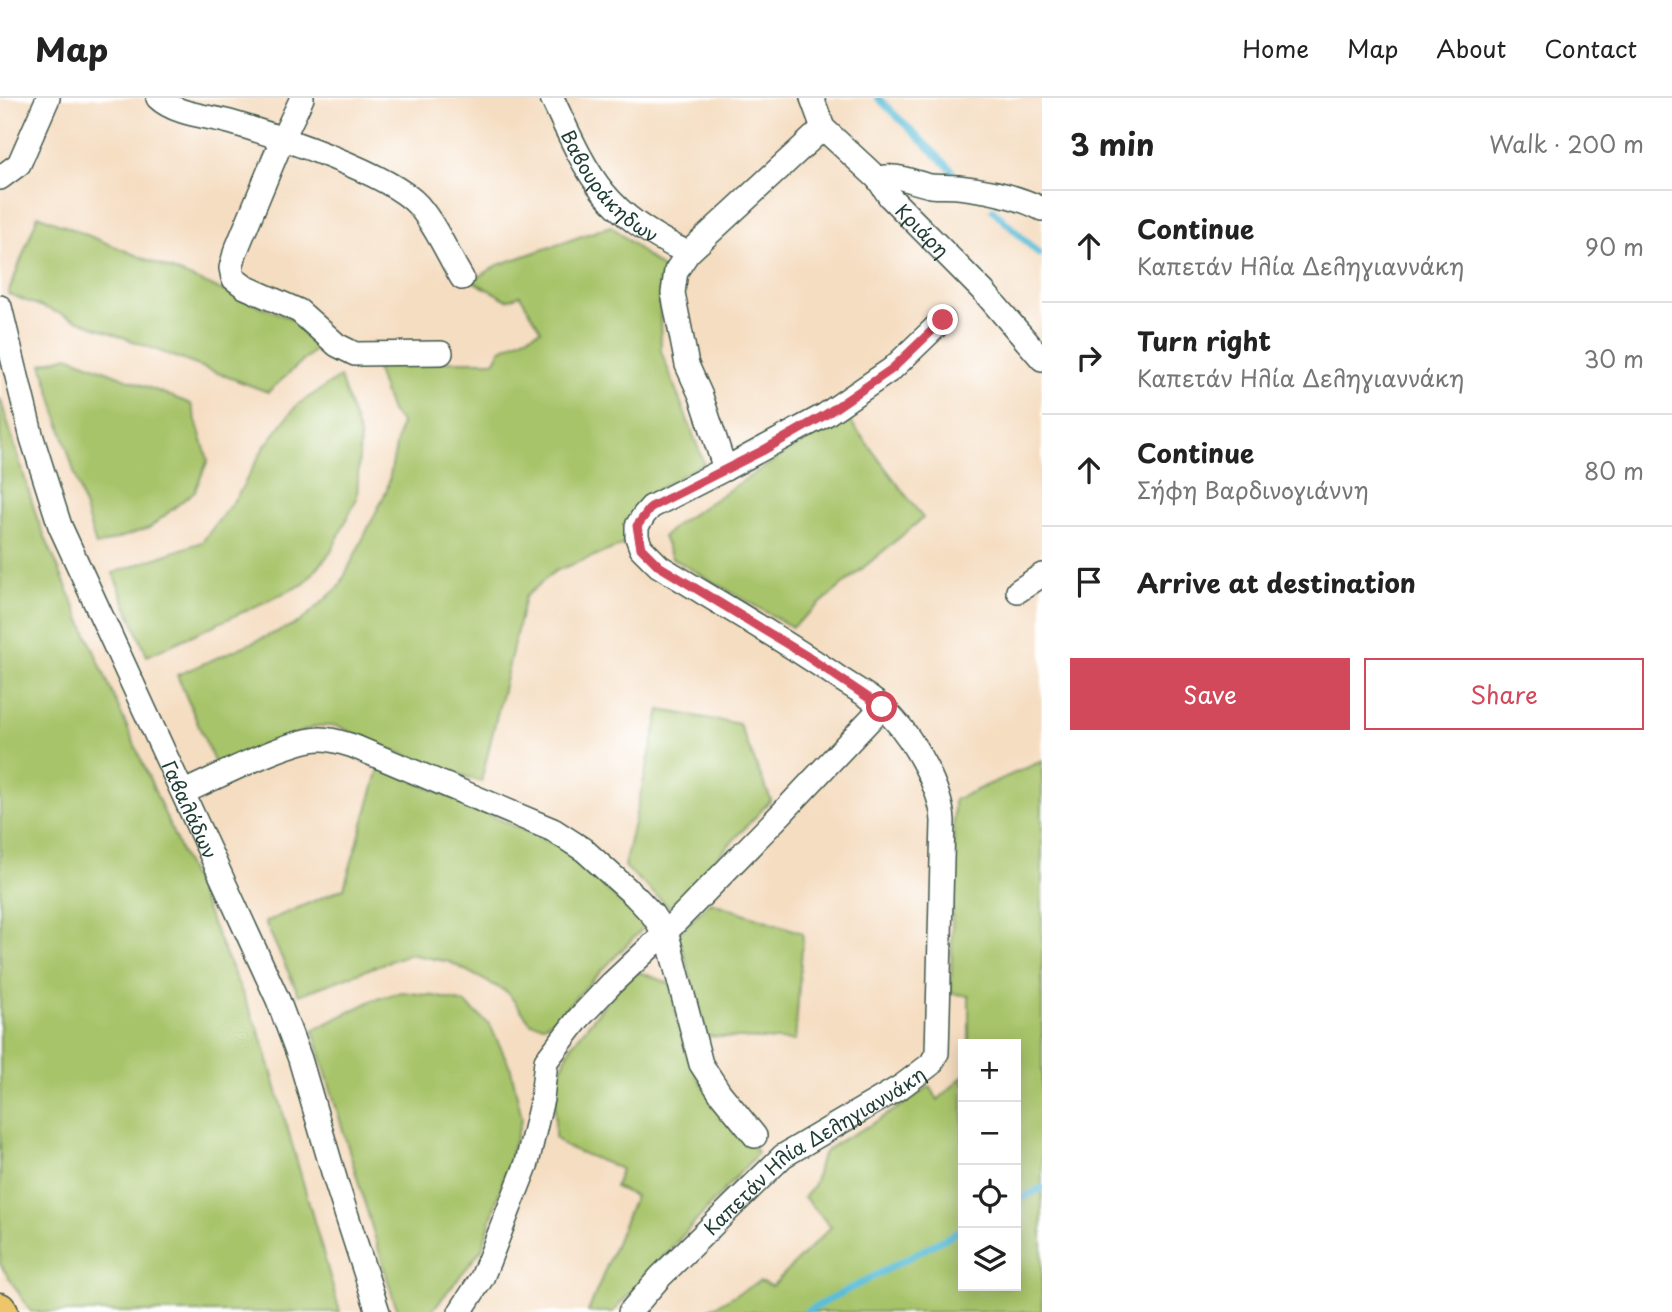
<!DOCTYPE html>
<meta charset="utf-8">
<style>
:root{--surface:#fff;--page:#f2f2f2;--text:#222;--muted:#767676;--line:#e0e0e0;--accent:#d1495b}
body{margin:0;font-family:"Playpen Sans",sans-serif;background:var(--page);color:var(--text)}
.controls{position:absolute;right:21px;bottom:21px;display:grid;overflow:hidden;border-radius:0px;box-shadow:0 4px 18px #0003}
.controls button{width:63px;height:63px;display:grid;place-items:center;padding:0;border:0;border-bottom:2px solid var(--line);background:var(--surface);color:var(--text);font:35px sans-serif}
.stop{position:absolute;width:21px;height:21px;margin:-16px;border:5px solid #d1495b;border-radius:50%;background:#fff}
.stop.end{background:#d1495b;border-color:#fff;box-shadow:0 2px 7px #0008}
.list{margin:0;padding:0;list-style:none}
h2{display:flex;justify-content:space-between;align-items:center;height:91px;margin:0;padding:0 28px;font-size:30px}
h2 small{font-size:23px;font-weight:400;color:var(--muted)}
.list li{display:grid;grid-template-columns:46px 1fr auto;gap:21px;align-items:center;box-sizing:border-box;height:112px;padding:0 28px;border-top:2px solid var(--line)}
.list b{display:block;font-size:26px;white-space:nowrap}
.list p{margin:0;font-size:23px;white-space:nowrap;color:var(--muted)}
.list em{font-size:23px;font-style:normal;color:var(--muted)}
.actions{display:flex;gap:14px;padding:21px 28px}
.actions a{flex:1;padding:16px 0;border:2px solid var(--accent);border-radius:0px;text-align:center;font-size:24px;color:var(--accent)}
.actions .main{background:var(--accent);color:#fff}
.icon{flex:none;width:38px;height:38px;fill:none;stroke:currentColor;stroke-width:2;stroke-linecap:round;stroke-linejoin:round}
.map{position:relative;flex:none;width:1042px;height:1214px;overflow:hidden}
header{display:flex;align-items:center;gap:42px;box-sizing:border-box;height:98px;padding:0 35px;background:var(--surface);border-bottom:2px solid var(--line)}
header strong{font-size:33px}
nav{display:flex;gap:38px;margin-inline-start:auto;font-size:24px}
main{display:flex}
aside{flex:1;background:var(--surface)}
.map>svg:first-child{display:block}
.green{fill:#a8c46a;stroke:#64804f;stroke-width:2}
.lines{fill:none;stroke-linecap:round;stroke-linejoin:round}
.stream{stroke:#5abdd8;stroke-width:7}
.minor-casing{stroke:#3f5549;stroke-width:26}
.major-casing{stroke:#3f5549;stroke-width:33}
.minor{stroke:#fff;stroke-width:23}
.major{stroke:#eec569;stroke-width:30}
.route{stroke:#d1495b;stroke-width:9}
.labels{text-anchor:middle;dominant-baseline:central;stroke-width:7;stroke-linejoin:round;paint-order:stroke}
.street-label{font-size:19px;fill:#1f3d34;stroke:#fff}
</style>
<header>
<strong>Map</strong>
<nav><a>Home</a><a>Map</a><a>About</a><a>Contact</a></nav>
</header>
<main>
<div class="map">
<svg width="1042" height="1214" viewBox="0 0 1042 1214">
<rect width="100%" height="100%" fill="#fff"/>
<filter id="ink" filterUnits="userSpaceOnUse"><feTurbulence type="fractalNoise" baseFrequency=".0143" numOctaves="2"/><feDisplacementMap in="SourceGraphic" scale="14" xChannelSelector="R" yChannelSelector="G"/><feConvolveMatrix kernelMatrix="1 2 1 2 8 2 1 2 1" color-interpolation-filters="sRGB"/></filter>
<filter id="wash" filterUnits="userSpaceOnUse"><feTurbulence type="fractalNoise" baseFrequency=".00686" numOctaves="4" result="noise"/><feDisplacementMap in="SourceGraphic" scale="28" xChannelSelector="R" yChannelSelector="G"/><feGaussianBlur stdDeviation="1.57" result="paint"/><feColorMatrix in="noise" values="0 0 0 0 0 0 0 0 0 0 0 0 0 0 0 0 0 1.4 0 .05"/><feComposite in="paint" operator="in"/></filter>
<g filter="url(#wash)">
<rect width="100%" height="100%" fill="#f5ddc1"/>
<path class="green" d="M38 117 292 221 317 250 268 294 8 196Z
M611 128 665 173 659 183 661 253 704 365 643 400 630 421 623 447 555 473 525 499 481 684 381 648 338 628H317L215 666 177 577 300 524 339 489 387 392 401 324 391 314 375 267 450 263H495L501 251 541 232 520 197 507 202 472 183 498 167Z
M68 258 191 306 208 362 195 393 149 430 96 448 42 266Z
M340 279 360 338 357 400 331 454 304 486 147 558 113 475 202 444 238 397 264 349 297 307Z
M0 300 38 423 262 941 340 1214H31L0 1166Z
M845 316 923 420 792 529 672 460 663 439 677 426Z
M660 612 739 626 771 702 670 810 624 768Z
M1042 663V1214H705L760 1183 772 1188 831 1129 804 1099C823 1082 813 1066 827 1052 838 1042 857 1035 870 1027 891 1015 910 1002 930 988L938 1002 963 978V1188H1016V946H969V898L951 895 954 702Z
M380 668 557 747 646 827 555 921 544 927 531 925 507 894 450 864 409 856 299 897 265 824 344 790Z
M710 804 803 835 795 943 705 938 704 923 678 836Z
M639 874 672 886C675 923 685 960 705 991 720 1014 741 1034 758 1055L613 1214H588L635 1098 615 1089 621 1071 564 1048 555 1039V985L571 948 629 876Z
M402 894 434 898 465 905 490 927 511 971 522 1020 482 1151 431 1214H399L394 1203 313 932 373 902Z"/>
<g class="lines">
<path class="stream" d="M878 0 952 72
M993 112 1039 156
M1016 1103 1042 1090
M806 1214 963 1131"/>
</g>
</g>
<g filter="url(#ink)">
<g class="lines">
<defs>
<g id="minor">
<path d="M158 0C176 17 210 18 233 25 277 38 389 75 418 107 436 128 448 157 462 180"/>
<path d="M302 0 282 42 235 155 231 170 233 180 245 189 299 213 337 247 355 256 441 255"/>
<path id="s1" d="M552 0C590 82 603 114 688 155"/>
<path id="s2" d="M812 0 823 30 878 81 890 99 984 194 1042 261"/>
<path d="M0 80 19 66 48 0"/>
<path d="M878 81C894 74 914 85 931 88 940 89 949 88 958 89 986 92 1017 98 1042 111"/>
<path id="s3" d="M0 209 32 340 60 428 278 902 300 961 336 1084 378 1214"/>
<path d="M725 371 825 317 892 271 943 222"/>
<path d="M1018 493 1042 477"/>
<path d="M184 694C216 680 290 641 321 641 332 641 343 645 353 648L553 732 584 752 635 798 652 816 668 840 701 966 720 995 755 1038"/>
<path d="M460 1214 482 1180 527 1065 542 1001 546 963 579 920 611 886 665 835 782 715 882 609"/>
<path id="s4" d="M630 1214 660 1179 783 1058 902 988 931 966 937 955 943 723C941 691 914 642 892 619 877 602 855 591 836 578 779 539 718 504 659 468L641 450 637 439V428L644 417 651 409 725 371 701 298 687 267 673 195 676 173 688 155 823 30"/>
</g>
<path id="major" d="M0 1210 3 1214"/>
</defs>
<use href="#minor" class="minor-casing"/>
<use href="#major" class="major-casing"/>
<use href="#minor" class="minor"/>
<use href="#major" class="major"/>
</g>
</g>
<g class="lines" filter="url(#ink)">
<path class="route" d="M882 609 805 557 659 468 641 450 637 428 651 409 762 353 825 317 892 271 943 222"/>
</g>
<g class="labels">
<g class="street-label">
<text stroke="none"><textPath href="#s1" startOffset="107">Βαβουράκηδων</textPath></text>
<text stroke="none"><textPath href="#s2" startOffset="175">Κριάρη</textPath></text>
<text stroke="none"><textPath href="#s3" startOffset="539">Γαβαλάδων</textPath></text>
<text stroke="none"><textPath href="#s4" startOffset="247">Καπετάν Ηλία Δεληγιαννάκη</textPath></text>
</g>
</g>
</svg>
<div class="controls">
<button>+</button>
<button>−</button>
<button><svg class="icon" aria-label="locate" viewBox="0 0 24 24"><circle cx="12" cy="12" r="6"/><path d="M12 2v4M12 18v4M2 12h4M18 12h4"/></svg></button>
<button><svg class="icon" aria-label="layers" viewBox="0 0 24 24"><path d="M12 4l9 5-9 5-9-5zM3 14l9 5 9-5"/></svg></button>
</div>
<div class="stop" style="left:882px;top:609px"></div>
<div class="stop end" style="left:943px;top:222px"></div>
</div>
<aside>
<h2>3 min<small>Walk · 200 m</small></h2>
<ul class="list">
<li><svg class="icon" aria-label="ahead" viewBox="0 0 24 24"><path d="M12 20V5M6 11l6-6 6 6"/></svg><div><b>Continue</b><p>Καπετάν Ηλία Δεληγιαννάκη</p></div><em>90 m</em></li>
<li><svg class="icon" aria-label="right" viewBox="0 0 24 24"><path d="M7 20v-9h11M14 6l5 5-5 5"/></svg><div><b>Turn right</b><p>Καπετάν Ηλία Δεληγιαννάκη</p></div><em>30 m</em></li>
<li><svg class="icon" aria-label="ahead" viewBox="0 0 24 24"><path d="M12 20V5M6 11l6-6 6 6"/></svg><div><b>Continue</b><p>Σήφη Βαρδινογιάννη</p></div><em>80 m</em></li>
<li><svg class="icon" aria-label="arrive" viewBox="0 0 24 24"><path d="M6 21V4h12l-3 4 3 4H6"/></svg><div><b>Arrive at destination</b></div></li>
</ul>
<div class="actions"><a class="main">Save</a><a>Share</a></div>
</aside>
</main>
